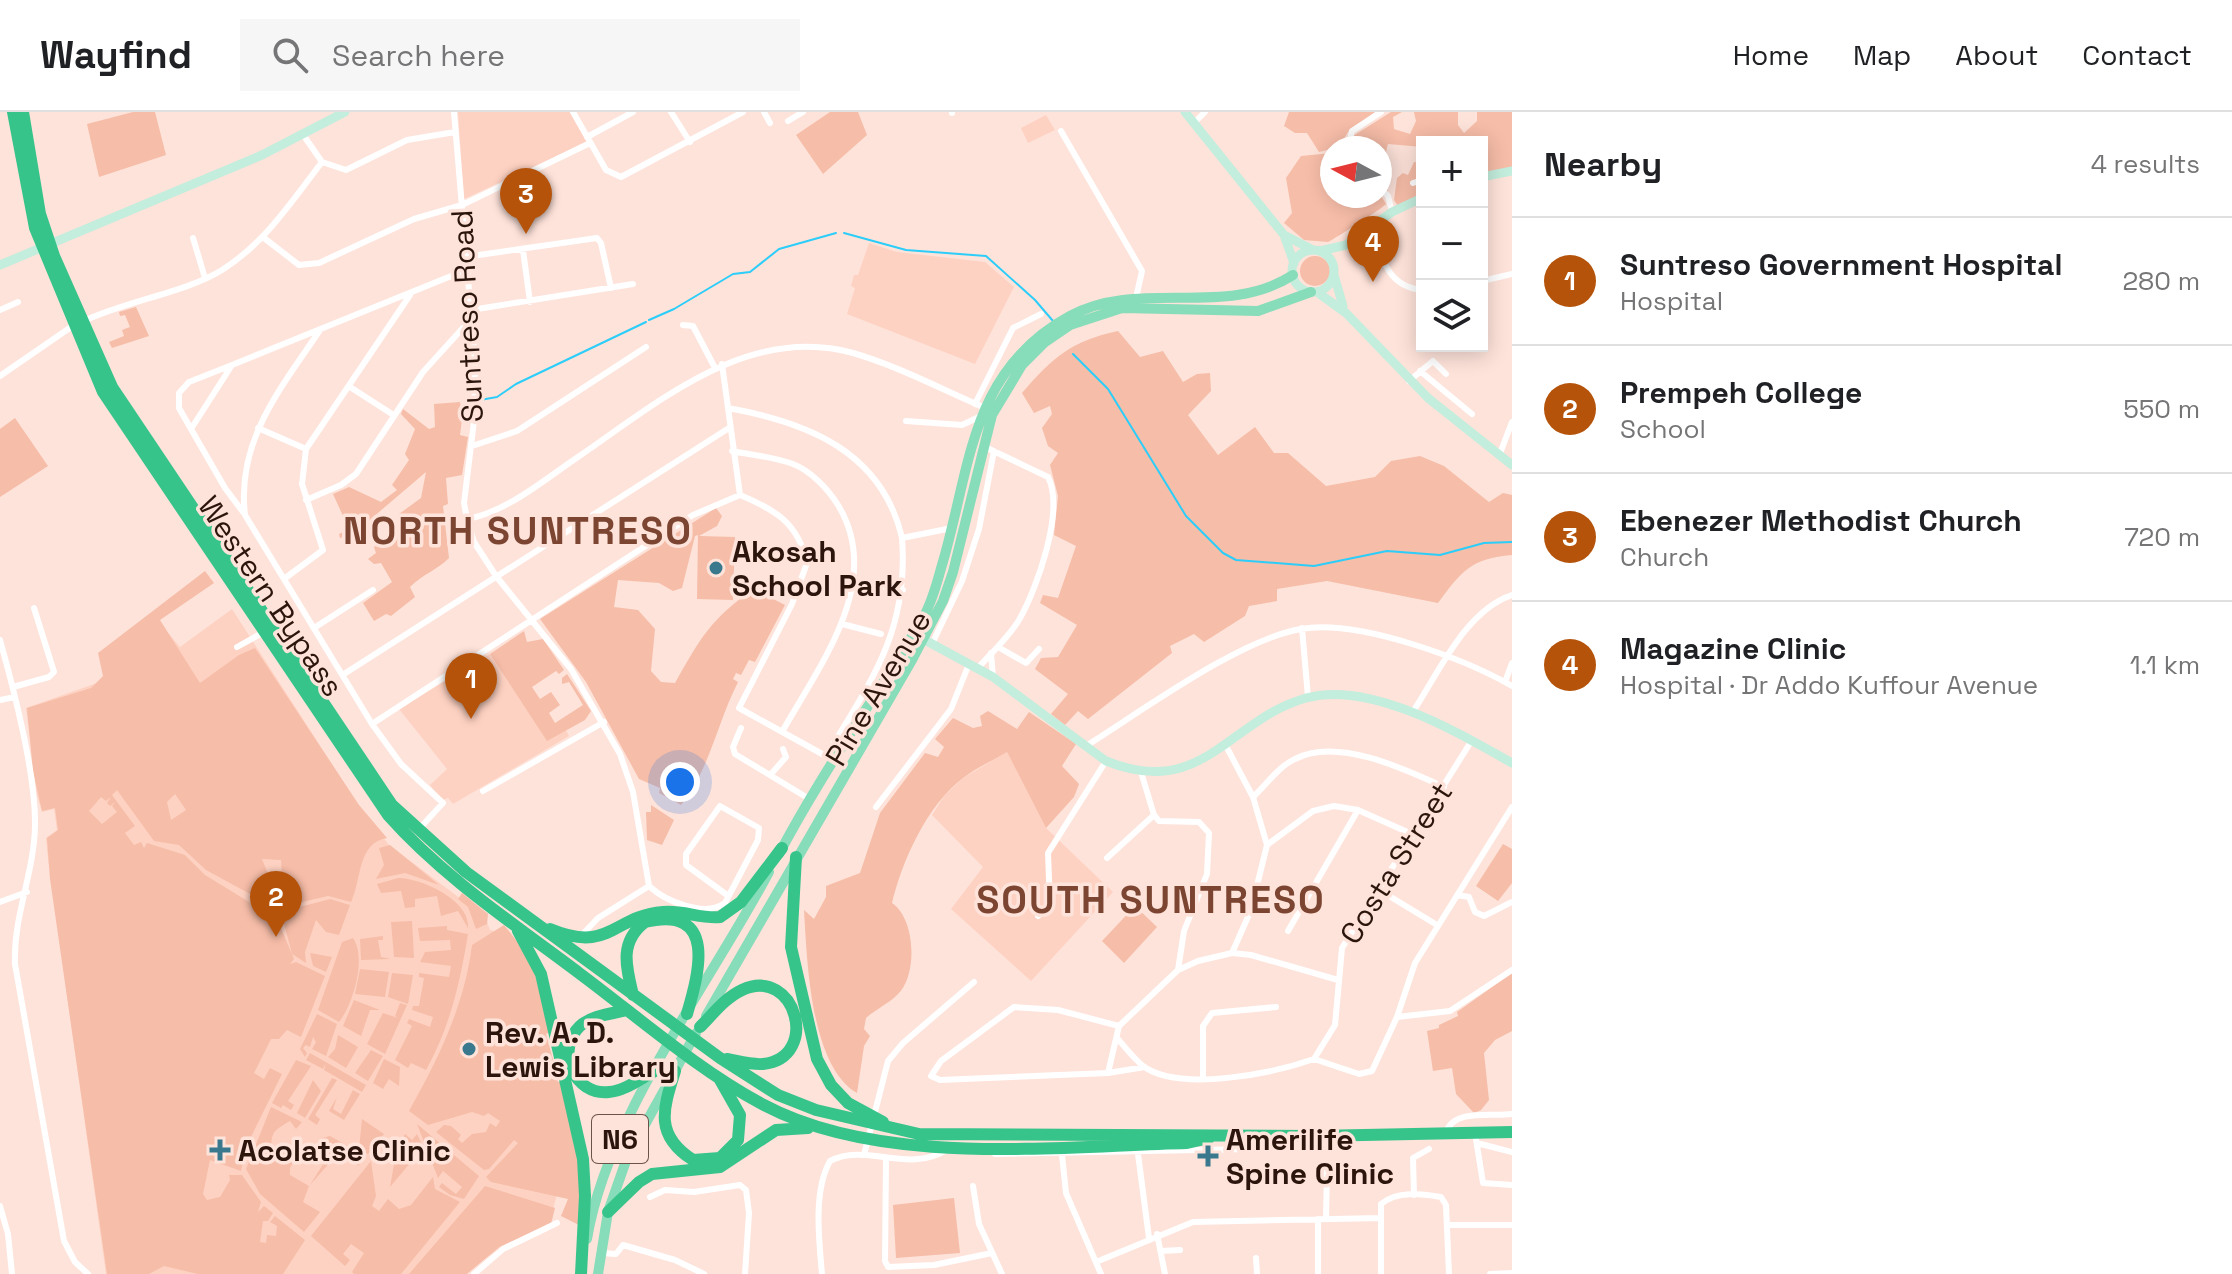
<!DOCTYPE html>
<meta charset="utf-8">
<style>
:root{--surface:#fff;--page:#f6f6f6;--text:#202124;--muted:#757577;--line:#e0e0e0;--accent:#b45309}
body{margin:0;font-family:"Space Grotesk",sans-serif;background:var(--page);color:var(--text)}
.controls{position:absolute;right:24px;top:24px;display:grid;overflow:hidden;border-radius:0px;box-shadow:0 4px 20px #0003}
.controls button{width:72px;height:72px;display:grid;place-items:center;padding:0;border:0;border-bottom:2px solid var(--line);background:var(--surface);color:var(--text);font:40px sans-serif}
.compass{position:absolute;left:1320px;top:24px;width:72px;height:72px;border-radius:50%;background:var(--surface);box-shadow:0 4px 20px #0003;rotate:277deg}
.you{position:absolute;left:680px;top:670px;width:28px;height:28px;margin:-20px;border:6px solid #fff;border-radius:50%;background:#1a73e8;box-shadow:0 0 0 12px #1a73e833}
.badge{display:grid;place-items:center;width:52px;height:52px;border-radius:50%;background:var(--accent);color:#fff;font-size:26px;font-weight:700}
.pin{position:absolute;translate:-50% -66px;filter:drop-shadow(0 2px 4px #0008)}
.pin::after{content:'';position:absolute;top:42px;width:28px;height:24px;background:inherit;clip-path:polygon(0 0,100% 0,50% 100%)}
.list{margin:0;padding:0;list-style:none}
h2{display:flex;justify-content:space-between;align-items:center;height:104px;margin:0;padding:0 32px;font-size:34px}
h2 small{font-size:26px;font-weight:400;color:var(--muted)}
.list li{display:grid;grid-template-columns:52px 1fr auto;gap:24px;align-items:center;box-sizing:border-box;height:128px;padding:0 32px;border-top:2px solid var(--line)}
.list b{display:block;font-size:30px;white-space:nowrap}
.list p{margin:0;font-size:26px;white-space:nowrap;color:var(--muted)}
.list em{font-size:26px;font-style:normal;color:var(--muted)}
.icon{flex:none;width:44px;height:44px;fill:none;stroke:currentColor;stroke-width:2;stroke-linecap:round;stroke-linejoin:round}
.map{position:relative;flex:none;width:1512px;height:1162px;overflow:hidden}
header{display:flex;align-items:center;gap:48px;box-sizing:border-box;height:112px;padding:0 40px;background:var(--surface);border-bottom:2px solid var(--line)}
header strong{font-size:38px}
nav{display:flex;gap:44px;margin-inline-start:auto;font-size:28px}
.search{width:560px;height:72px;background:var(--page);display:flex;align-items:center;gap:20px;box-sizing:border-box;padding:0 28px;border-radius:0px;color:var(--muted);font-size:30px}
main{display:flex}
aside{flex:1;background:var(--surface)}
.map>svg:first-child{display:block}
.built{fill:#fed2c2}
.green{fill:#f6bda8;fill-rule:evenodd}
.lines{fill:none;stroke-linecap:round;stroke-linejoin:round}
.stream{stroke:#2ccef9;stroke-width:2}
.street{stroke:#fff;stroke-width:6}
.secondary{stroke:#c3eddc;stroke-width:9}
.primary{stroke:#87dcb9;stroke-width:10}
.highway{stroke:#37c48b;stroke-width:12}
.poi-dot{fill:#3a798d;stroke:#fee3da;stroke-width:3}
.labels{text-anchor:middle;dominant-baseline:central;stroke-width:7;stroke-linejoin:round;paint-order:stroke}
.shield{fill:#fee3da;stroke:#6b534a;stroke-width:2}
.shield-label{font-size:28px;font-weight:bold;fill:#2c150c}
.street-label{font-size:30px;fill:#2c150c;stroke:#fee3da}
.poi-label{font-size:30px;font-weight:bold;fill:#2c150c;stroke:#fee3da;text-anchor:start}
.district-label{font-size:38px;font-weight:bold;letter-spacing:2px;fill:#7b4531;stroke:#fee3da}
</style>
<header>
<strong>Wayfind</strong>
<div class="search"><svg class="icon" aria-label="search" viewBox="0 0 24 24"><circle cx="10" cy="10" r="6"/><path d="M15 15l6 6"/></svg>Search here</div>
<nav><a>Home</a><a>Map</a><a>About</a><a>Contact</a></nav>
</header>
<main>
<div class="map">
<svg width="1512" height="1162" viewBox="0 0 1512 1162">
<rect width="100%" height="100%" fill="#fee3da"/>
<path class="built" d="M458 0H571L587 30 464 87Z
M1046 3 1055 18 1028 31 1021 16Z
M869 131 897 140 985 150 1014 175 975 252 847 202 855 176 851 174 854 163H858Z
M232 497 359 694 389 733 485 805 490 818 498 820 560 1069 553 1098 464 1162H106L48 747 46 726 57 718 54 697 42 700 37 683 26 596 97 571 158 509 180 535Z
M490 542 547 628 566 618 569 624 453 692 448 686 443 688 430 673 447 657 399 597Z
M1007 640 1046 716 1113 780 1031 869 951 797 983 755 932 703 944 684 963 666Z"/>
<path class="green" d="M133 0H155L166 43 99 65 87 12Z
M830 0H858L867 23 823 62 796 23Z
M1289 0H1375L1348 20 1339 35 1319 40 1307 21H1295L1284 14Z
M1391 0H1402L1393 5 1394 17 1410 22 1416 9 1414 0H1458V13L1464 21 1477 9V0H1512V56L1482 64V30H1422V35L1388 32C1383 45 1388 67 1388 82L1380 73V36H1350L1353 24Z
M1332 41V84L1380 82 1386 92C1383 96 1336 126 1328 130L1304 128 1284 111 1292 101 1286 66 1301 44Z
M1414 50 1422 51V83L1398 94 1394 88 1397 66 1403 61 1408 63Z
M1300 159a15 15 0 1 1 30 0a15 15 0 1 1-30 0Z
M136 195 149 224 112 236 109 230 124 224 122 218 130 215 125 203 120 204 119 200Z
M1118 219 1140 245 1163 239 1183 270 1197 262 1210 261 1211 279 1188 303 1218 343 1255 315 1274 341H1288L1326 374 1375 365 1391 349 1420 344 1444 354 1489 390 1503 381 1512 383V443C1471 446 1461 460 1438 491L1327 469 1277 477V489L1249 494 1245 504 1204 530 1194 522 1170 534 1172 541 1088 607 1078 599 1065 613 1051 602 1068 582 1035 557 1041 546 1058 545 1077 513 1040 491 1043 483 1058 486 1076 434 1054 423 1058 384 1050 353 1058 341 1048 334 1042 316 1052 302 1050 294 1034 301 1022 281C1052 246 1071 229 1118 219Z
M460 290 462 307 460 323 468 325 462 363 446 366 448 392 443 394 449 446C437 458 423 462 410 475L415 485 391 504 386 502 374 509 363 491 392 470 381 451 374 452 368 447 376 441 374 435 404 409 399 402 421 386 426 360 352 423 340 426 339 422 349 417 333 382 349 375 381 390 397 378 392 373 409 348 405 342 415 317 401 302 403 297 429 317 435 315 434 292Z
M15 306 48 354 0 385V317Z
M716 396 722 404 717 414 699 424 735 425 733 488 697 487 698 423 695 424 682 476 673 479 659 471 618 468 614 495 638 498 655 517 651 559 661 570 675 571C700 527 711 506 754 477L785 493 755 550 749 548 741 563 736 561 733 567 738 570C718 609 709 659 681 693L659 681 660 676 639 667 586 570 540 507Z
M205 459 214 471 160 508 200 571 239 543 255 536 359 693 387 726C357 731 362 767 351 790L328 784 276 796 206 758 179 733 154 729 117 678 112 683 135 714 125 721 134 733 141 730 144 736 147 731 185 743 205 763 277 807 294 847 290 852 296 850 325 864 301 925 287 918 279 927H271L254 961 264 967 270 956 282 962 247 1033 241 1059 210 1048 203 1082 207 1088 220 1085 230 1068 229 1063H242L261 1090 258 1100 264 1094 273 1101 268 1109H263L260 1130 266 1131 267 1123 276 1124 277 1114 270 1110 275 1104 305 1128 283 1162H198L164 1154 149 1162H107L50 767 47 726 58 718 55 696 42 699 33 659 27 596 91 576 103 564 98 541ZM175 682 186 698 171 708 167 690ZM101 685 106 689 111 685 107 691 110 694 115 690 112 694 117 700 102 712 89 699ZM262 747 281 748 282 766 269 764Z
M524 519 527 530 543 527 564 558 559 562 556 559 532 575 540 587 551 580 560 593 549 601 555 611 583 593 569 570 562 572V566L567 562 591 599 585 608 547 629 490 542Z
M988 599 1017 617 1029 600 1076 632 1062 654 1079 672 1074 685 1046 716 1007 640C992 649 976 656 963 666 927 693 902 749 892 791 916 807 918 865 897 883 888 892 876 897 866 906L864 917 870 924 864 934 857 981C810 954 807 847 804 798L814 807 826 785V774L860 761 880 701 925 641 938 645 944 635 935 627 953 606 973 616 982 614 980 604Z
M651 693 674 708 662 733 647 728 646 700H651Z
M1503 732 1512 737V771L1498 789 1476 774Z
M390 733 439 773 405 761 376 767 384 753 379 736Z
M398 766C422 766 471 789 468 816L458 799 441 804 437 784 415 787V795L405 796 401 779 381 781 377 772Z
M462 781 488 802 487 812 476 817 468 795 458 787Z
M330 787 350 793 339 823 326 820 316 808 305 840 306 851 292 842 281 800Z
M1135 794 1157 815 1124 851 1102 829Z
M412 809 414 846 394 845 391 810Z
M504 813 531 847 550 920 546 922 554 951H558L555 957 558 970H562L580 1056 579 1113 561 1104 568 1087 491 1070 486 1065 518 1031 514 1028 489 1057 484 1058 436 1020 444 1013 451 1014 461 1023 458 1027 462 1031 472 1022 486 1020 490 1011 496 1015 500 1009 488 1001 484 1004 472 1000 428 1013 409 999C439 945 464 895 472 833Z
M447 814V818L468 822C460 871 450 915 426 958L411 951 408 956 395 948 412 914 407 911 409 907 430 915 433 905 412 898 413 894H419L424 866 419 865V861L449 865 451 854 420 850 425 840 451 838 450 828 420 829 418 816Z
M383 824V828H378L381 845 391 847 361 848 360 827Z
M353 826C367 846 353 893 339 910L318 898 342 830Z
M310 841 332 845 326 860 313 854Z
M360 857 389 860 385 885 355 882Z
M392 861 413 863 408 892 388 885Z
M1512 861V919L1495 928 1484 941 1489 988 1481 998 1474 1001 1456 982 1452 956 1433 959 1427 919 1439 916V913L1458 904 1457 900Z
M354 888 380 898H370L361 924 343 914Z
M400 891 407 893 385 942 367 932 383 901 398 906 395 904Z
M317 902 337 912 326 944 312 937 316 930 313 925 310 935 306 933 303 936 307 941 305 945 300 937Z
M338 923 358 935 346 956 328 945 335 937Z
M371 938 383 944 368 969 355 961Z
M310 941 366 973 362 980 324 958 326 951 323 957 306 948Z
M384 947 400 955 399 974 389 967 383 977 373 971Z
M296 948 311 954 288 989 294 993 291 998 283 993 281 996 272 991Z
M332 966 337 968 315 1003 320 1007 317 1013 308 1007Z
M313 968 321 979 305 1006 297 1001Z
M353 978 360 982 344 1008 329 999 337 985 333 997 341 1002Z
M271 995 302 1010 296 1017 290 1009C272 1019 270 1022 272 1043H280L281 1037 287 1042 296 1034 300 1036 290 1056V1063L309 1074 303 1090 320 1100 304 1120 260 1082 246 1057Z
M362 1007 384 1022 368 1042 359 1037Z
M417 1012 479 1064 464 1087 450 1083 439 1075 442 1071 456 1082 462 1075 443 1059 438 1066Z
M405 1022 412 1028 417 1022 426 1041 404 1046 411 1050 390 1075 397 1035Z
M330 1024 366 1044 358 1054 348 1039 344 1043 340 1039 310 1073 327 1046 315 1035H322L324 1031 319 1027Z
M371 1049 376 1084 372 1094 379 1099 388 1087 399 1097 411 1093 433 1065 435 1077 460 1090 401 1162H354L352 1160 364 1141 351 1132 343 1142 350 1148 345 1154 311 1124Z
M485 1074 555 1096 551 1112 499 1135 467 1162H409Z
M954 1086 960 1141 896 1146 893 1093Z"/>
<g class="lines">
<path class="stream" d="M844 121 906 138 986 144 1035 188 1053 209
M649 208 674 197 733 162 750 160 779 137 836 121
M1073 242 1108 277 1186 404 1223 441 1236 448 1314 454 1387 439 1440 443 1484 431 1512 430
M480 288 497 285 516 272 646 210"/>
<path class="street" d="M454 0 475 250 474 309 464 391 467 407 474 430 496 464 571 557 620 642 633 680 649 774C665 789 705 806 725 791L758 728 759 716 720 694 686 742V753L727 783
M573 0 606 58 621 65 743 0
M671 0 690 30
M764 0 770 11
M952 0V1
M788 9 803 0
M1194 11 1205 0
M1061 19 1142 159 1136 186
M304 24 322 50 346 58 407 28 455 20
M587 25 633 0
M1348 36 1352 19 1381 0
M1413 71 1422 68
M1380 75 1388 84 1392 100
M1372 115C1382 145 1386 174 1422 178
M193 126 205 166
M264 126 299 153 319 151 414 107 462 93 590 31
M523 138 530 190
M465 145 597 126 601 131 611 176
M1482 169 1512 162
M0 198 18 190
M471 198 633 172
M84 209C126 189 187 180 222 158 265 131 292 89 322 50
M683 213 693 214 715 256
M320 218C281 276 236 329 245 403L372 612 401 652 443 691 419 717
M722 252 740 383
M1420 259 1472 302
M0 264 74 213
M1409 269 1433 249 1446 262
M350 275 392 302
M975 292 1013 216 1041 202
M728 296C806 310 882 339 902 426L952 416
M906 309 962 313 979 305
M258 316 306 337
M191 317 179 296V281L189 270 232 253
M472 334 517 319 646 235
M732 339C752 343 774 345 793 352 811 359 828 377 838 393 885 470 819 554 782 620
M1499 344 1512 310
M306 388 341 373 356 362 423 260 471 207
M243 400 225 376 191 317 232 253 466 158
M467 407C507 400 545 367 578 345 660 289 748 212 853 241 898 254 941 277 983 295
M284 467 323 438 302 372 306 337 410 183
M881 474 903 478
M842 512 881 522
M314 516 373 478
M1302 516 1308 585
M0 528C14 578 36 662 35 714 34 762 13 805 15 852L64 1129 75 1150 88 1162
M932 532 962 469 979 417 994 339
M237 535 264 520
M998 535 1026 551 1039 537
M991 541 993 565
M978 556C992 540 1008 526 1019 508 1037 477 1065 398 1048 365L983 334
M344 562 729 316
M1505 570 1512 551
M13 575 49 565 54 560 34 496
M0 588 15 585
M1414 598C1439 560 1466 498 1512 483
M372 612 693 403 740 383C776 398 798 411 807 451L792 492 739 596 833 648
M741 616 733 635 735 642 811 688
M1086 634C1142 599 1240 527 1301 517 1358 507 1463 546 1512 574
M1226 634 1253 685 1267 733
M826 644C872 568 909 518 902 426
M1141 660 1154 703 1159 709 1199 710 1209 721 1207 762 1184 819 1178 858
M772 661 786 645 783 637
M483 679 604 610
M1253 685C1266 673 1279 654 1295 647 1337 625 1405 657 1444 675
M876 695 951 597 969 552
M1107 746 1154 703
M1381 779 1437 813
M1457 783 1469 785 1475 800 1484 804 1512 790
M0 790 27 780
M1038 804 1050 793 1048 741 1106 649
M1288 819 1358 698
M579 826 598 806 649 774
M1232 841 1251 798 1267 733 1313 699 1334 694 1358 698 1414 723
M1397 905 1450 899 1512 858
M1119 914 1058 898 1014 895 941 949 931 964 940 968 1108 961 1145 955
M1117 926C1125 935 1134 947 1143 954 1180 981 1274 961 1314 947L1335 913 1342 836 1472 628
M1314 947 1359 962 1372 959 1397 905 1415 851 1512 695
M1108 961 1119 914 1178 858 1198 849 1232 841 1251 843 1338 868
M1203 966V914L1212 901 1276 895
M1446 1021C1453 996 1492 1005 1512 1002
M1475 1021 1483 1071 1512 1073
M1477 1031 1512 1040
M995 1042 1251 1037 1257 1024
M1138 1042 1149 1126
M864 1043 888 949 903 931 974 870
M1062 1043 1066 1081 1101 1162
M886 1048 885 1149 888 1155 934 1153 992 1141
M973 1074 979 1112 1002 1162
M1414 1083 1413 1046 1429 1037
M650 1085 665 1078 694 1080 740 1073 746 1078 749 1101 745 1162
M0 1094 8 1122 12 1162
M1318 1107V1162
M1326 1107 1327 1058
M1448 1113H1512
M1157 1122 1165 1162
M1161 1139 1180 1138
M602 1141 616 1142 623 1133 675 1148 704 1162
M1256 1146 1257 1162
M1096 1150 1193 1110 1381 1106
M474 1162 503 1137 557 1111
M822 1162C819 1128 813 1079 830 1049 867 1030 908 1063 948 1037
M1381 1162V1092C1397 1078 1422 1082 1441 1085L1446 1093 1449 1162
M1490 1162 1512 1161"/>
<path class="secondary" d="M1185 0 1284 123 1294 151
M1482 65 1512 59
M1284 123 1313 138
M1292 159a21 21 0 1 1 42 0a21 21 0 1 1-42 0Z
M1320 139 1346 133 1392 100 1422 86
M0 153 262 43 345 0
M1334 163 1343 194
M1317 180 1346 201 1428 286 1512 353
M923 527 993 565 1106 649C1203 688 1228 608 1306 586 1370 568 1459 621 1512 651"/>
<path class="primary" d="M779 742C822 660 877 584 924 504 933 488 937 470 942 453 971 356 969 259 1070 204 1140 166 1225 207 1293 163
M706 904 912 548 943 489 953 460 992 303 1022 253 1045 230 1070 213 1122 196 1258 199 1311 180
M587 1127C607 1004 711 870 769 760
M598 1162 608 1100 628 1043 696 921"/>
<path class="highway" d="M13 0 35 116 103 280 388 703C443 765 514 812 579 861 638 905 697 957 762 992 881 1056 1056 1034 1187 1031L1209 1026
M23 0 40 102 54 144 112 275 392 693 466 760 720 946 778 983 816 998 919 1022 1314 1024 1512 1020
M796 745 791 835 817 947 831 973 848 991 883 1010
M550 817C610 842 613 804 663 800 683 798 701 807 720 805L741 790 782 736
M518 819 541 862 583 1047 585 1084 581 1162
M633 883C626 854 619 830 645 810 718 793 699 861 687 902
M627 898C611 902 593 903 580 914 555 938 574 984 609 980 625 979 641 966 655 959
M700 915C713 902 725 886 742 878 796 853 821 946 763 952 752 953 738 949 727 947
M675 959C663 997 654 1023 693 1048L720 1046 738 1028 740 1003 719 966
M608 1100 639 1070 652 1062 720 1055 776 1018 808 1016"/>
</g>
<g class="poi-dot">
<circle cx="716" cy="456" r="8"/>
<circle cx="469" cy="937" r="8"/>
<path d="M216 1026h8v8h8v8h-8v8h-8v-8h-8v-8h8z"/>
<path d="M1204 1032h8v8h8v8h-8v8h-8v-8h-8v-8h8z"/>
</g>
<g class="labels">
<rect class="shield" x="592" y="1003" width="56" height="48" rx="6"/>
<g class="shield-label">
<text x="620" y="1027">N6</text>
</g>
<g class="street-label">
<text transform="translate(467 204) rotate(-93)">Suntreso Road</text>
<text transform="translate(271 484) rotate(56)">Western Bypass</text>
<text transform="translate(878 576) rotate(-59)">Pine Avenue</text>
<text transform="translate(1396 751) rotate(-58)">Costa Street</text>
</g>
<g class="poi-label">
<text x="732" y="439">Akosah<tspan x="732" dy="34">School Park</tspan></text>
<text x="485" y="920">Rev. A. D.<tspan x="485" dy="34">Lewis Library</tspan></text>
<text x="1226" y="1027">Amerilife<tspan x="1226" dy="34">Spine Clinic</tspan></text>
<text x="238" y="1038">Acolatse Clinic</text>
</g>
<g class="district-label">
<text x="518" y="419">NORTH SUNTRESO</text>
<text x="1151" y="788">SOUTH SUNTRESO</text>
</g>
</g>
</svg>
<div class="controls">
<button>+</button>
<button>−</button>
<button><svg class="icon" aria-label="layers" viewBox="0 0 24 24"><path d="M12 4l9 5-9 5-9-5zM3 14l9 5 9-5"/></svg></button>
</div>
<svg class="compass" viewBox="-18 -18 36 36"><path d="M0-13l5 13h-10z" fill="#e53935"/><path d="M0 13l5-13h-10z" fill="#757577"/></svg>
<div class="you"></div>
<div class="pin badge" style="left:471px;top:607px">1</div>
<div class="pin badge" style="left:276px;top:825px">2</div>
<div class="pin badge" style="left:526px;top:122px">3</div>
<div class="pin badge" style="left:1373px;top:170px">4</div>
</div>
<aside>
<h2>Nearby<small>4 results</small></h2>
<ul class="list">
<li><span class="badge">1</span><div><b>Suntreso Government Hospital</b><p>Hospital</p></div><em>280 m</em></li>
<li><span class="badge">2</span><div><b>Prempeh College</b><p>School</p></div><em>550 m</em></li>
<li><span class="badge">3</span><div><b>Ebenezer Methodist Church</b><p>Church</p></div><em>720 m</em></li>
<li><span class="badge">4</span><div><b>Magazine Clinic</b><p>Hospital · Dr Addo Kuffour Avenue</p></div><em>1.1 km</em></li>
</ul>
</aside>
</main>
